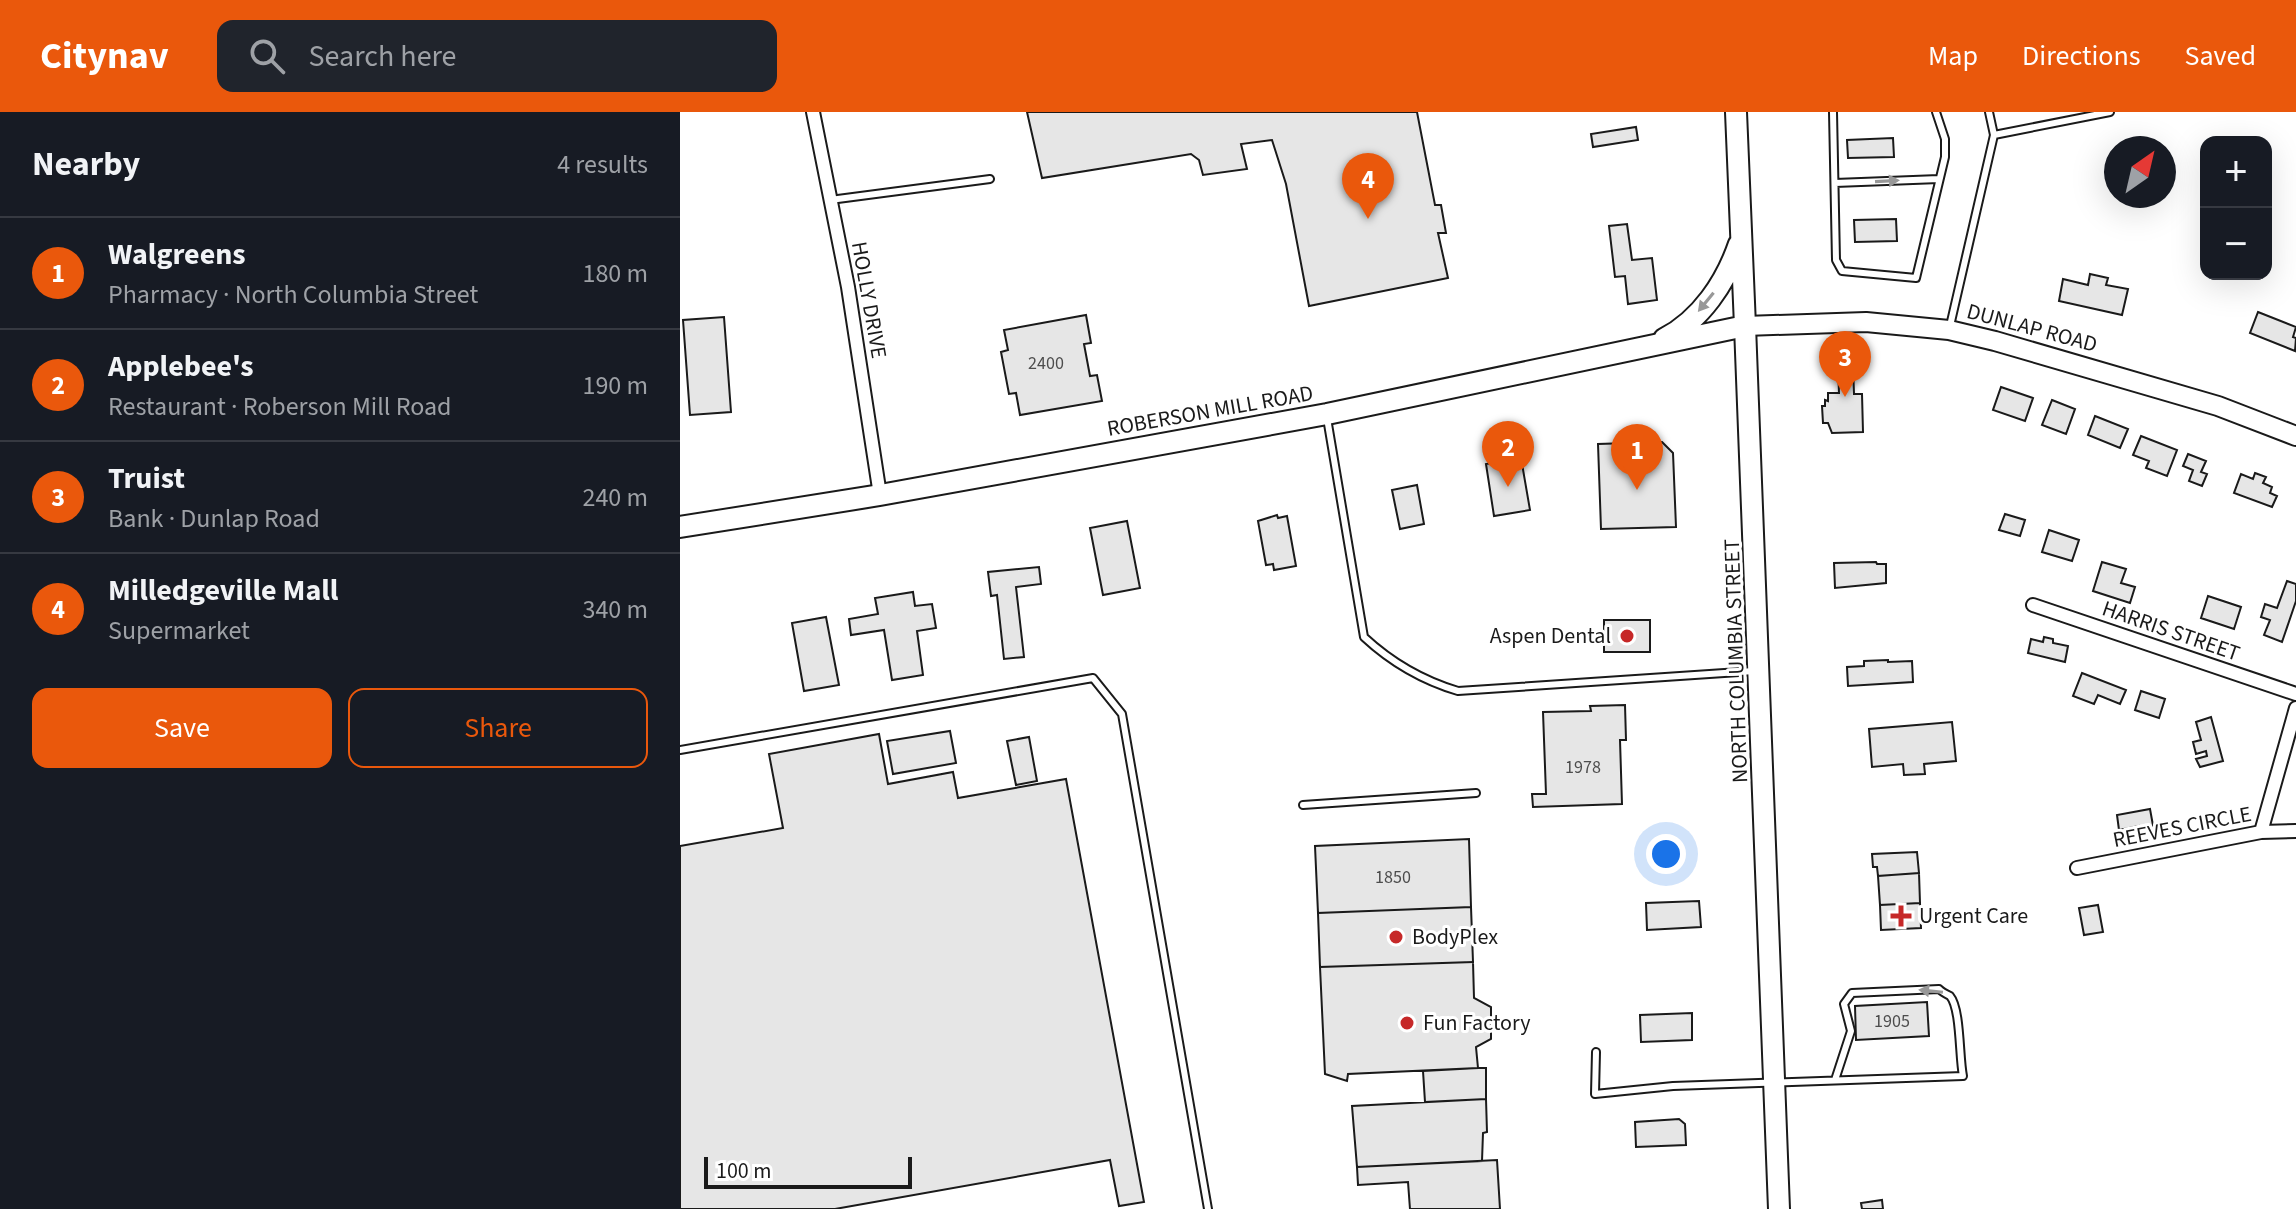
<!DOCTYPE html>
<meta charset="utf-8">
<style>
:root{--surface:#171b24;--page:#20242c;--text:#f1f3f6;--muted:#9ea1a6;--line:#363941;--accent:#ea580c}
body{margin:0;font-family:"Source Sans 3",sans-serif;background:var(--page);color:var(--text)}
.controls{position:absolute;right:24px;top:24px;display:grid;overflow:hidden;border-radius:16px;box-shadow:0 8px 32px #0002}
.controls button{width:72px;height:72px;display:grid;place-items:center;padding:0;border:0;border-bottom:2px solid var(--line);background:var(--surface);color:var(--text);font:40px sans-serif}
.compass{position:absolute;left:1424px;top:24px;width:72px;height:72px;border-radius:50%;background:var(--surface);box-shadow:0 8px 32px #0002;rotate:34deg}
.scale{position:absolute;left:24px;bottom:20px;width:208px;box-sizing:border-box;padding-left:8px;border:4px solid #1a1a1a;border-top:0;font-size:22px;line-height:28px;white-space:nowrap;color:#1a1a1a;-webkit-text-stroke:6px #fff;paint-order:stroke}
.you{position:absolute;left:986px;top:742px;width:28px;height:28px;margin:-20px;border:6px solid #fff;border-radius:50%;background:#1a73e8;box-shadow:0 0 0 12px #1a73e833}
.badge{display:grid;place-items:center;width:52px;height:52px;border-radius:50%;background:var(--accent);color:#fff;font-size:26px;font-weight:700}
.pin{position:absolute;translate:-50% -66px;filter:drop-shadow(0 2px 4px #0008)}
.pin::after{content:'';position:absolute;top:42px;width:28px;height:24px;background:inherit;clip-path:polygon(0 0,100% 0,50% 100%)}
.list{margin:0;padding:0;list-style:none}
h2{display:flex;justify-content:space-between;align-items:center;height:104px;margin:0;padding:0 32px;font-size:34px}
h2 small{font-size:26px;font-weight:400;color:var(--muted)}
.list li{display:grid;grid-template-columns:52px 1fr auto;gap:24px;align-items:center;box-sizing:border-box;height:112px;padding:0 32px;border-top:2px solid var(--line)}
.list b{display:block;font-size:30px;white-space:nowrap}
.list p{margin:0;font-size:26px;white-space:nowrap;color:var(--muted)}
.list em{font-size:26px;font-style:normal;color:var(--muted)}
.actions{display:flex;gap:16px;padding:24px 32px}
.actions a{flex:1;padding:18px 0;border:2px solid var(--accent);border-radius:16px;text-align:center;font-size:28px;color:var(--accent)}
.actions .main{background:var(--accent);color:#fff}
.icon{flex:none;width:44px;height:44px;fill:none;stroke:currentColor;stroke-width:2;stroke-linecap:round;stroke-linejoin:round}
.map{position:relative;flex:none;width:1616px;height:1097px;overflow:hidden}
header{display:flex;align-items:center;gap:48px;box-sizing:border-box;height:112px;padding:0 40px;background:var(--accent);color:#fff}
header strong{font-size:38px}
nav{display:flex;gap:44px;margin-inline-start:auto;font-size:28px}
.search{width:560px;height:72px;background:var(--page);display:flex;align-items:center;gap:20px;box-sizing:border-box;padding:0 28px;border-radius:16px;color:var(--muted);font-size:30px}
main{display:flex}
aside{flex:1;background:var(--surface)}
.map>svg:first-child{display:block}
.building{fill:#e6e6e6;stroke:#1a1a1a;stroke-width:2}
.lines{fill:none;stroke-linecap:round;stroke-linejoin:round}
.service-casing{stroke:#1a1a1a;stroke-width:10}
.minor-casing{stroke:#1a1a1a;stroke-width:16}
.secondary-casing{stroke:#1a1a1a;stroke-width:22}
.primary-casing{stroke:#1a1a1a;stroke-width:24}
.trunk-casing{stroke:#1a1a1a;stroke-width:24}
.service{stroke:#fff;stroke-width:6}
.minor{stroke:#fff;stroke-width:12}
.secondary{stroke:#fff;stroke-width:18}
.primary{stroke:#fff;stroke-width:20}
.trunk{stroke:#fff;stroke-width:20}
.oneway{fill:#989898}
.poi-dot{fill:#c62828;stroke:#fff;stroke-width:3}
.labels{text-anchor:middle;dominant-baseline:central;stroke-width:6;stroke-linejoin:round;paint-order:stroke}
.number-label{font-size:18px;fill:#4d4d4d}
.street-label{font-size:22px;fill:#1a1a1a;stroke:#fff}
.poi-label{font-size:22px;fill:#1a1a1a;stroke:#fff;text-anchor:start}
</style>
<header>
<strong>Citynav</strong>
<div class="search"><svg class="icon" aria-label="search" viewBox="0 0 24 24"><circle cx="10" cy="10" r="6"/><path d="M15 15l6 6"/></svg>Search here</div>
<nav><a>Map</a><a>Directions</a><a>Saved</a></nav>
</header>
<main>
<aside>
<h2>Nearby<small>4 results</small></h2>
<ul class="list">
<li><span class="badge">1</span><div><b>Walgreens</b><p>Pharmacy · North Columbia Street</p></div><em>180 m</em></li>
<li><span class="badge">2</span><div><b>Applebee's</b><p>Restaurant · Roberson Mill Road</p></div><em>190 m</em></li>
<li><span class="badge">3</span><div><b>Truist</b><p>Bank · Dunlap Road</p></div><em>240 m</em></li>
<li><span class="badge">4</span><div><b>Milledgeville Mall</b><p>Supermarket</p></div><em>340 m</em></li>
</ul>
<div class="actions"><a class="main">Save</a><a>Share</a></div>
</aside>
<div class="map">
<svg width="1616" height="1097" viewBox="0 0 1616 1097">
<rect width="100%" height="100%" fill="#fff"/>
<path class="building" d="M347 0H737L755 93H761L766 121H758L768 166 629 194 606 72 592 28 561 32 567 57 523 63 519 48 511 42 362 66Z
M956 15 958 28 913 35 911 22Z
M1213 26 1214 45 1168 46 1167 28Z
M1216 107 1217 129 1175 130 1174 108Z
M947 112 952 148 972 146 977 188 948 192 945 164 935 165 929 114Z
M1410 162 1428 166 1426 173 1448 177 1442 203 1379 189 1383 167 1408 173Z
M1578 200 1616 215 1613 225 1616 226 1615 239 1570 221Z
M406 203 411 231 404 232 410 264 417 263 422 289 340 303 336 281 329 282 321 240 328 238 324 218Z
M44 205 51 300 10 303 3 208Z
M1158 254H1173L1174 282H1182L1183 320 1152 321 1148 311H1143L1142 294H1145V288L1148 289V281H1159Z
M1321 275 1353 286 1345 309 1313 298Z
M1372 288 1395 297 1386 322 1362 313Z
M1415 304 1448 317 1440 336 1408 323Z
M1461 324 1497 338 1487 364 1466 356 1469 349 1453 343Z
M982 330 993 341 996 415 921 417 918 332Z
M1508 342 1526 349 1521 360 1527 362 1522 374 1509 369 1513 358 1503 354Z
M841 346 850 398 814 404 806 352Z
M1575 361 1586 365 1583 371 1592 375 1590 381 1597 384 1592 395 1554 381 1561 362 1573 367Z
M737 373 744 412 720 417 712 378Z
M1325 402 1345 408 1340 424 1319 418Z
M597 403 598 406 607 404 616 454 594 458 593 452 586 453 578 409Z
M447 409 460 476 423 483 410 416Z
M1369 418 1399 428 1392 449 1362 440Z
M1196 450 1197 452H1206V471L1155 476 1154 451Z
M1422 450 1446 457 1441 471 1455 475 1450 491 1413 479Z
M359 455 361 472 336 475 344 545 324 547 317 483 311 484 308 460Z
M1607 469 1616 472V489L1602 530 1584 523 1590 508 1581 505 1585 492 1597 496Z
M233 480 235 494 252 492 256 516 237 519 243 563 212 568 204 518 171 523 169 507 198 502 195 486Z
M1528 484 1561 495 1554 517 1521 506Z
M146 505 159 573 124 579 112 511Z
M924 508H970V540H924Z
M1364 525 1373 527V531L1388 534 1385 550 1348 541 1351 527 1363 530Z
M1208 548V550L1232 549 1233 570 1168 574 1167 555 1184 554V549Z
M1402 561 1446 578 1440 592 1418 583 1414 592 1393 584Z
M1461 579 1485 587 1479 606 1455 598Z
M945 593 946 628H940L942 692 853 695 852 682H866L863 600 911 599 910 594Z
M1531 605 1543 649 1520 655 1516 647 1527 644 1526 639 1516 642 1513 630 1521 628 1516 610Z
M1272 610 1276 649 1244 652 1245 662 1224 663 1223 652 1192 655 1189 617Z
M270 619 276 651 213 662 207 629Z
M199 622 208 672 273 660 278 686 386 667 464 1090 439 1094 430 1048 155 1097H0V734L103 716 89 642Z
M349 625 357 669 336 673 327 629Z
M1470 697 1474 719 1460 721 1459 714 1439 718 1437 703Z
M789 727 791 795 638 801 635 734Z
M1237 740 1239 761 1198 764 1197 755H1193L1192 742Z
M1239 761 1240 791 1200 793 1198 764Z
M1019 789 1021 815 967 818 966 791Z
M1240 791 1241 816 1201 818 1200 793Z
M1418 793 1423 820 1404 823 1399 796Z
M791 795 793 850 640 855 638 801Z
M793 850 794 886 811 895V927L796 935 798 956 668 962 667 969 645 962 640 855Z
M1247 890 1249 924 1176 928 1175 894Z
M1012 901V928L961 930 960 903Z
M798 956H806V987L745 990 743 959Z
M806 987 807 1020 803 1021 802 1049 677 1055 672 994Z
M999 1007 1005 1012 1006 1033 956 1035 955 1010Z
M817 1048 820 1097H730L728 1070 678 1073 677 1055Z
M1202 1088 1203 1097H1182L1181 1091Z"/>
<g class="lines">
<defs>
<path id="service" d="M1153 0 1156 148 1162 159 1236 166 1265 45V27L1256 0
M1309 0 1314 23
M1155 71 1259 67
M150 88 310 67
M1270 214 1314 23 1430 0
M647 306 684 525C712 551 741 568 778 579L1074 559
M0 638 413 566 442 602 528 1097
M623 693 796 681
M916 940 915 982 993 974 1283 964C1279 945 1281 897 1270 884 1268 883 1261 879 1259 877L1172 881 1164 892 1171 919 1155 968"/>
<path id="minor" d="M133 0 168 175 200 383
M1353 493 1616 582
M1581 720 1616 596
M1397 756 1581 720 1616 719"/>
<path id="secondary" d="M1065 214 1186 210 1269 218 1315 229 1538 294 1616 324"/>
<path id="primary" d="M1065 214 1099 1097"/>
<path id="trunk" d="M984 227C1021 208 1046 170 1059 132
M0 415 200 383 647 302 1065 214 1056 0"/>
</defs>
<use href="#service" class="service-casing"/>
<use href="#minor" class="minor-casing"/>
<use href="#secondary" class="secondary-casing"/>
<use href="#primary" class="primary-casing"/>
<use href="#trunk" class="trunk-casing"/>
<use href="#service" class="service"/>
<use href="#minor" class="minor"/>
<use href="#secondary" class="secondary"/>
<use href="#primary" class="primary"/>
<use href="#trunk" class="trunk"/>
</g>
<defs><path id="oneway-solid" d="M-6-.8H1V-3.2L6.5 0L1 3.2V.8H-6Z" transform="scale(2)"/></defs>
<g class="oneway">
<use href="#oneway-solid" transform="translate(1207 69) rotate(-3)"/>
<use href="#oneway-solid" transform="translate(1026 190) rotate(129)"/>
<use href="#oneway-solid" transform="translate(1251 879) rotate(-174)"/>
</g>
<g class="poi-dot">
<circle cx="947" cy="524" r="8"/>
<path d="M1217 792h8v8h8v8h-8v8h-8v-8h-8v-8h8z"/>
<circle cx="716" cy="825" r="8"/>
<circle cx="727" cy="911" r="8"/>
</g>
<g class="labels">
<g class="number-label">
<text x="366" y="251">2400</text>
<text x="903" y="655">1978</text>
<text x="713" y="765">1850</text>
<text x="1212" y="909">1905</text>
</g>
<g class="street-label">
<text transform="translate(189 188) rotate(80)">HOLLY DRIVE</text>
<text transform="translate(1352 216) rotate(15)">DUNLAP ROAD</text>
<text transform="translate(530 299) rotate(-10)">ROBERSON MILL ROAD</text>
<text transform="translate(1491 519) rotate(19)">HARRIS STREET</text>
<text transform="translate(1056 549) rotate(-92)">NORTH COLUMBIA STREET</text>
<text transform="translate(1502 715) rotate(-11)">REEVES CIRCLE</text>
</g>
<g class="poi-label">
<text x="931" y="524" text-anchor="end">Aspen Dental</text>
<text x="1239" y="804">Urgent Care</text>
<text x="732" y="825">BodyPlex</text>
<text x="743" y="911">Fun Factory</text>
</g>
</g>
</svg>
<div class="controls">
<button>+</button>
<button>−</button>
</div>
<svg class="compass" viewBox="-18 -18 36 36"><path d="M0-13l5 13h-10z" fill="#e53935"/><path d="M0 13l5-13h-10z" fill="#9ea1a6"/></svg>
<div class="scale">100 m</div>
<div class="you"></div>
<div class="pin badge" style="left:957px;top:378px">1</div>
<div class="pin badge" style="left:828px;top:375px">2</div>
<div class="pin badge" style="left:1165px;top:285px">3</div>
<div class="pin badge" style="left:688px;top:107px">4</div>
</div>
</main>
